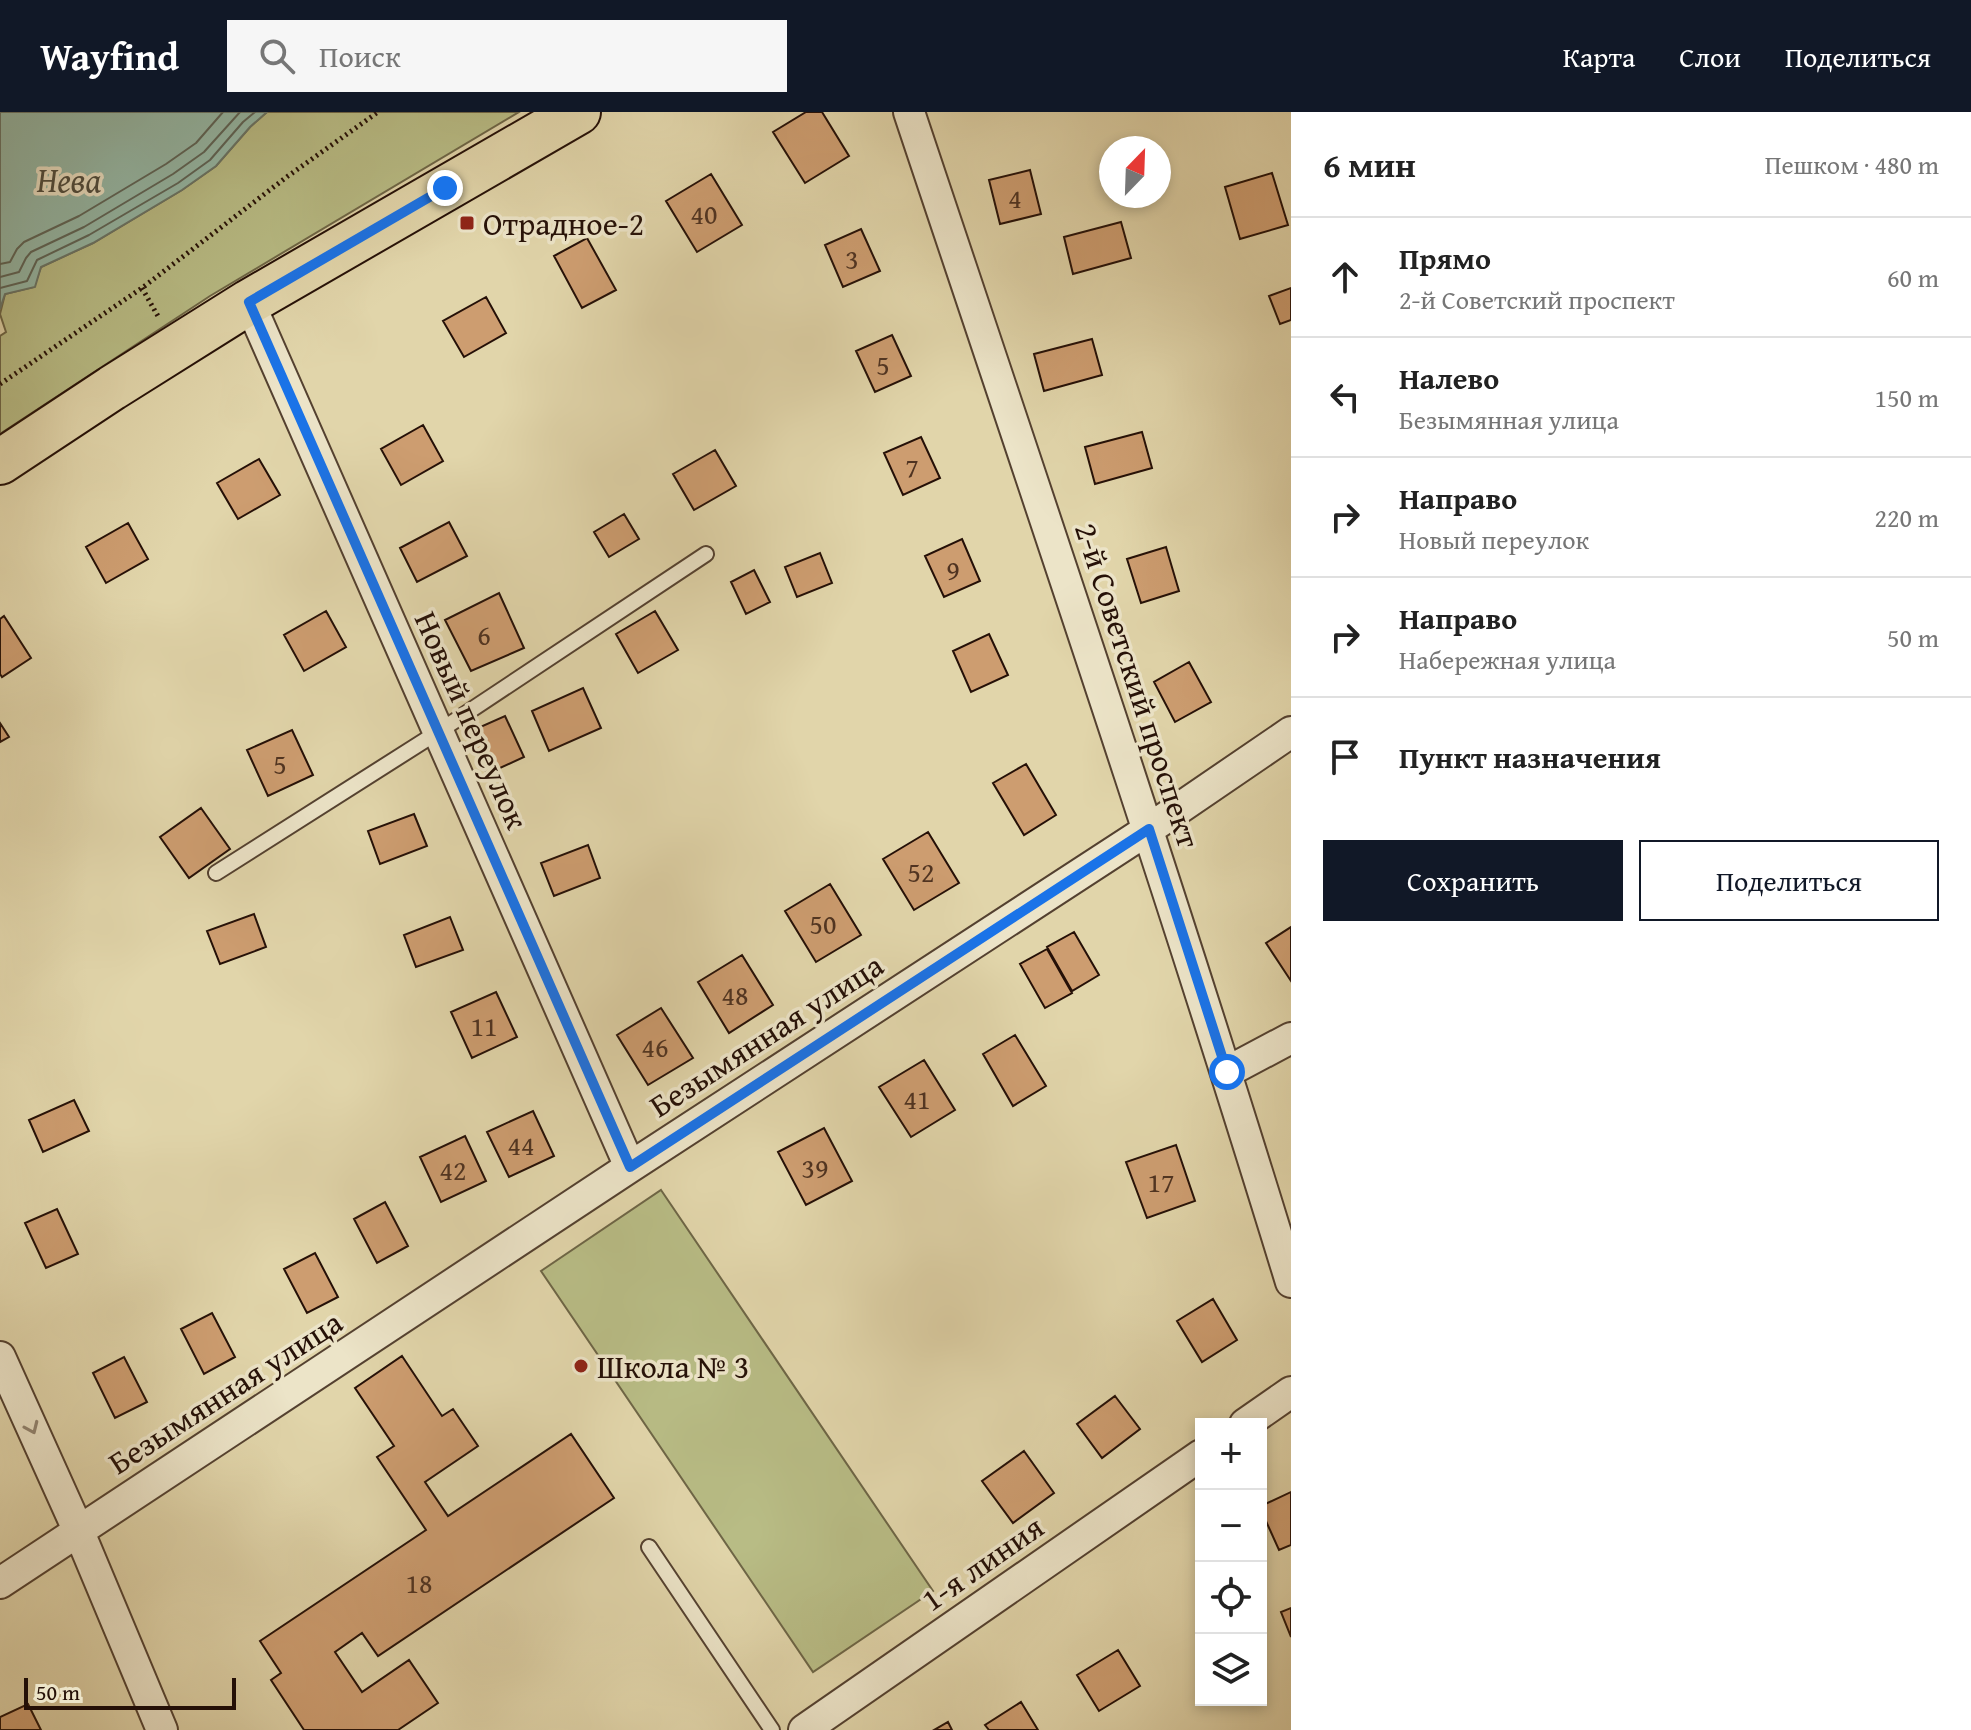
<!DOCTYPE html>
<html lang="ru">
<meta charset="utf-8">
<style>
:root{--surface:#fff;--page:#f6f6f6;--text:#222;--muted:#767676;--line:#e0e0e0;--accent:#111827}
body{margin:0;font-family:"Gentium Book Plus",serif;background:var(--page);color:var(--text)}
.controls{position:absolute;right:24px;bottom:24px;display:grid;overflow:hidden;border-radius:0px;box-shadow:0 4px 12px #0003}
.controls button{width:72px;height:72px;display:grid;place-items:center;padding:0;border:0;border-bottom:2px solid var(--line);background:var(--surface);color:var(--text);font:40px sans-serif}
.compass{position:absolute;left:1099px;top:24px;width:72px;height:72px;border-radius:50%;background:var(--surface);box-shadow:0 4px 12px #0003;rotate:23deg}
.scale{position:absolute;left:24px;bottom:20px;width:212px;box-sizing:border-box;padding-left:8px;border:4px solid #251007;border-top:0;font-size:22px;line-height:28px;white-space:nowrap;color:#251007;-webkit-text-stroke:6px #ece4c8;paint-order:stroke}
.stop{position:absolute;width:24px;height:24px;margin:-18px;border:6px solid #1a73e8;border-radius:50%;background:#fff}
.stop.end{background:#1a73e8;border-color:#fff;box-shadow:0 2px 8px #0008}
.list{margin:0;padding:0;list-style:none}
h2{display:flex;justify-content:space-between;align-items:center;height:104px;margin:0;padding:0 32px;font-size:34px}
h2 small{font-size:26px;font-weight:400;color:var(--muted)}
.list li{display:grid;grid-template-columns:52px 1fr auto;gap:24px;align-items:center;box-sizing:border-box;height:120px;padding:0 32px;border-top:2px solid var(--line)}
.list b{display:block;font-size:30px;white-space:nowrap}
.list p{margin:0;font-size:26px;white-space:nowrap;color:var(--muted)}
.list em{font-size:26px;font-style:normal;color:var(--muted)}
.actions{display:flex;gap:16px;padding:24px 32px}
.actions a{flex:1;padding:18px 0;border:2px solid var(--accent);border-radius:0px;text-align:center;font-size:28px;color:var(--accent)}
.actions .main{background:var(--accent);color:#fff}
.icon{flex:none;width:44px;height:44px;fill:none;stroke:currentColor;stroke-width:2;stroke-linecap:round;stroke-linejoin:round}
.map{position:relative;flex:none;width:1291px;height:1618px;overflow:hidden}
header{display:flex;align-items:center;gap:48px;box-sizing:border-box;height:112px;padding:0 40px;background:var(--accent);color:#fff}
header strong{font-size:38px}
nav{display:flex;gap:44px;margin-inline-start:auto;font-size:28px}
.search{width:560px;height:72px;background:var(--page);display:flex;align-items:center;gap:20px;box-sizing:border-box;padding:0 28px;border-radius:0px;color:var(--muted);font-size:30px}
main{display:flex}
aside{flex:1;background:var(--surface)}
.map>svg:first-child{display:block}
.green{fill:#b8bc85;stroke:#6e6646;stroke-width:2}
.water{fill:#94b9a8;stroke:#687568;stroke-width:2}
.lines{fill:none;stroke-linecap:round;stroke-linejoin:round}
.shore{stroke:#5c6458;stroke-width:2}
.building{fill:#cd9d70;stroke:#251007;stroke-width:2}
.lane-casing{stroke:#544130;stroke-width:18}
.street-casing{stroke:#544130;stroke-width:34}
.primary-casing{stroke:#251007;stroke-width:48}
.path{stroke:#251007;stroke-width:5;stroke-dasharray:2 4;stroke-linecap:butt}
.lane{stroke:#ece4c8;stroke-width:14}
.street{stroke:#ece4c8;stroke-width:30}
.primary{stroke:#e1d5aa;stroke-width:44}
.oneway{stroke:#928571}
.route{stroke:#1a73e8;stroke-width:10}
.poi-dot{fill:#8f2418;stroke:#ece4c8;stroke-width:3}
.labels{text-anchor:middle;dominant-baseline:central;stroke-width:7;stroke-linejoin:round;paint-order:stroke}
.number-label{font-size:28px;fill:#4f3321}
.poi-label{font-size:32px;fill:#251007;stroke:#ece4c8;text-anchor:start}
.street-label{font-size:32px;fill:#251007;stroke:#ece4c8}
.water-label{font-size:34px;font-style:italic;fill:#4c4b3f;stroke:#ece4c8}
</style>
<header>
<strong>Wayfind</strong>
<div class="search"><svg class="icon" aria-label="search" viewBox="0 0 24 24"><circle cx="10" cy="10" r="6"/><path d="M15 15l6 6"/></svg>Поиск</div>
<nav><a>Карта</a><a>Слои</a><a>Поделиться</a></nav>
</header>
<main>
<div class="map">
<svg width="1291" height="1618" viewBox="0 0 1291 1618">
<rect width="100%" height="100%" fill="#e1d5aa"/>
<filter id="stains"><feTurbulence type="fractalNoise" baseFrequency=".0025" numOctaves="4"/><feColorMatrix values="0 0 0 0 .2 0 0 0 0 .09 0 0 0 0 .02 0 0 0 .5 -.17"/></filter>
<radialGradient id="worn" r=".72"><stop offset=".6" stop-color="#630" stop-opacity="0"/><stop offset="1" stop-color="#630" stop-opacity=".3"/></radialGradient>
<path class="green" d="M267 0H519L210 184 0 322V224L6 220 0 202 5 182 34 175 41 155 93 131 182 78 216 54 250 15Z
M661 1078 933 1479 813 1560 541 1159Z"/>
<path class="water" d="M0 0H267L250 15 216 54 182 78 93 131 41 155 35 175 5 182 0 197Z"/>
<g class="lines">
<path class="shore" d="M0 152 10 150 17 137 24 130 79 104 166 52 196 31 223 0
M0 165 19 160 26 146 31 140 84 115 173 62 204 40 240 0
M0 176 27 169 37 148 89 123 178 71 210 48 243 10 255 0"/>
</g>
<path class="building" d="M806 0H822L849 44 805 71 773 20Z
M1030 58 1041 102 1000 112 989 68Z
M1272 61 1288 113 1240 127 1225 75Z
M711 62 742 113 697 140 666 89Z
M1121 110 1131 146 1073 162 1064 125Z
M861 117 880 159 843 175 825 133Z
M587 126 616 178 582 196 554 144Z
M1291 176V208L1280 212 1269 184Z
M486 185 506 221 464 245 443 209Z
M892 223 911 264 875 280 856 239Z
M1092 227 1102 263 1044 279 1034 242Z
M423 313 443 349 401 373 381 337Z
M1142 320 1152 356 1095 372 1085 335Z
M921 325 940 366 903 383 884 341Z
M715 338 736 374 694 398 673 362Z
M259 347 280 383 238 407 217 371Z
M624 402 639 427 609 445 594 420Z
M449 410 467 444 417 470 400 436Z
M128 411 148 447 106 471 86 435Z
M962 427 980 469 944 485 925 444Z
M1166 435 1179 479 1141 491 1127 447Z
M820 441 832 471 797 485 785 455Z
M754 458 770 490 746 502 731 470Z
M499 481 524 536 471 559 445 508Z
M326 499 346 535 304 559 284 523Z
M655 499 678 538 638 561 616 522Z
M4 504 31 546 2 565 0 562V507Z
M989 522 1008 563 971 580 953 539Z
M1189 550 1211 590 1175 610 1154 570Z
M583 576 601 616 549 639 532 599Z
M505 604 524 645 487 662 469 620Z
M0 611 9 625 0 630Z
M292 618 313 663 268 684 247 638Z
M1026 652 1056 703 1024 723 993 671Z
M201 696 230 737 189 766 160 725Z
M414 702 427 734 380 752 368 719Z
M928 720 959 771 914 798 883 747Z
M588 733 600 766 554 784 541 751Z
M830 772 861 823 816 850 785 799Z
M254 802 266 835 220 852 207 819Z
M450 805 463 838 416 855 404 823Z
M1291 815V869L1266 831Z
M1074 820 1099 863 1072 879 1047 835Z
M1047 837 1072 881 1045 896 1020 852Z
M742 843 773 893 729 921 698 870Z
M496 880 517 925 472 946 451 900Z
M661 896 693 946 648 973 617 923Z
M1015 923 1046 974 1013 994 983 942Z
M924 948 955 998 911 1025 879 975Z
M74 988 89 1019 43 1040 29 1008Z
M533 999 554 1044 509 1065 487 1020Z
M824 1016 852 1069 806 1093 778 1040Z
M465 1024 486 1069 441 1090 420 1045Z
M1176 1033 1195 1089 1147 1106 1126 1050Z
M385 1090 408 1134 377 1151 354 1107Z
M57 1097 78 1142 46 1156 25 1111Z
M315 1141 338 1185 307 1201 284 1157Z
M1213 1187 1237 1228 1202 1250 1177 1209Z
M212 1201 235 1245 204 1262 181 1217Z
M402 1244 442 1304 453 1297 478 1334 425 1370 448 1404 571 1322 614 1386 378 1544 362 1521 335 1540 362 1580 409 1548 438 1591 398 1618H304L271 1568 281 1561 260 1529 426 1418 377 1345 394 1334 355 1276Z
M124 1245 147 1290 115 1306 93 1261Z
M1115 1284 1140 1317 1102 1346 1077 1312Z
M1024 1339 1054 1381 1013 1411 982 1369Z
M1291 1380V1433L1279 1438 1261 1398V1394Z
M1291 1496V1525L1281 1500Z
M1118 1538 1140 1574 1099 1599 1077 1563Z
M1021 1590 1038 1618H989L985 1613Z
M28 1592 41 1618H0V1605Z
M948 1610 952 1618H934Z"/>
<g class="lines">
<defs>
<path id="lane" d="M216 761 438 620 706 442
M649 1435 772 1618"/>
<path id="street" d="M909 0C1039 389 1171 778 1291 1170
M249 190 630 1055
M1227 960 1291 926
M0 1245 79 1420 162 1618
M1245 1312 1291 1280
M0 1471 630 1055 1149 717 1291 620
M804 1618 1201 1343"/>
<path id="primary" d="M0 350 112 276 249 190 578 0"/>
</defs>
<use href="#lane" class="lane-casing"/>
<use href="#street" class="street-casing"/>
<use href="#primary" class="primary-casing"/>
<path class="path" d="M142 176 159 206
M0 272 142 176 288 64 378 0"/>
<use href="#lane" class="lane"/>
<use href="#street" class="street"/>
<use href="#primary" class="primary"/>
</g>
<defs><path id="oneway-chevron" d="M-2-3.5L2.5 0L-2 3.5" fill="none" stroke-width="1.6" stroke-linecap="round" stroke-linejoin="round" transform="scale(2)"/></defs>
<use class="oneway" href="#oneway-chevron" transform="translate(32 1316) rotate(66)"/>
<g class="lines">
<path class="route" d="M445 76 249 190 630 1055 1149 717 1227 960"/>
</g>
<g class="poi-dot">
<rect x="459" y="103" width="16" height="16" rx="4"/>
<circle cx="581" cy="1254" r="8"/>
</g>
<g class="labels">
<g class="number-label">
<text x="1015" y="85">4</text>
<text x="704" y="101">40</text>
<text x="852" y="146">3</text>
<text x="883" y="252">5</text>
<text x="912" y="354">7</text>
<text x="953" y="457">9</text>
<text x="484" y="522">6</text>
<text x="280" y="651">5</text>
<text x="921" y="759">52</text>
<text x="823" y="811">50</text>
<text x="735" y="882">48</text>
<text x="484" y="913">11</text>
<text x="655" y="934">46</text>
<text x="917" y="986">41</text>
<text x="521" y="1032">44</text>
<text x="815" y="1055">39</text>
<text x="453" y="1057">42</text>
<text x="1161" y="1069">17</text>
<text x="419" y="1470">18</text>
</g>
<g class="poi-label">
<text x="483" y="111">Отрадное-2</text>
<text x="597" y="1254">Школа № 3</text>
</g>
<g class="street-label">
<text transform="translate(1138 573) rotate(72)">2-й Советский проспект</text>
<text transform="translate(472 608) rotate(66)">Новый переулок</text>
<text transform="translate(766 923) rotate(-33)">Безымянная улица</text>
<text transform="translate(225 1280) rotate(-33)">Безымянная улица</text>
<text transform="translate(982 1451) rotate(-35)">1-я линия</text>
</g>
<g class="water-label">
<text x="69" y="67">Нева</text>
</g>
</g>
<rect width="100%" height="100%" filter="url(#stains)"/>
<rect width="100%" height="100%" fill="url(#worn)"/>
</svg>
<div class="controls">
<button>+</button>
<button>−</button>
<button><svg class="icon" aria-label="locate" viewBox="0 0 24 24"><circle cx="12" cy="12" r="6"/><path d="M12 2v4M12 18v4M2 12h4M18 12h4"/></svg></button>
<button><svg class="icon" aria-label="layers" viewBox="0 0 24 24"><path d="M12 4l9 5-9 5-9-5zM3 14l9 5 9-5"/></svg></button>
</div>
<svg class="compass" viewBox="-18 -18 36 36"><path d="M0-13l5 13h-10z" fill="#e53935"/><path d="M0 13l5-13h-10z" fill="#767676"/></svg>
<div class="scale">50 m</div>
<div class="stop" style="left:1227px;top:960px"></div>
<div class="stop end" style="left:445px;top:76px"></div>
</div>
<aside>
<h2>6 мин<small>Пешком · 480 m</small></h2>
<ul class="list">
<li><svg class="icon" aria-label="ahead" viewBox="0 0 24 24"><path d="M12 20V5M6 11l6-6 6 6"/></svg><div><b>Прямо</b><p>2-й Советский проспект</p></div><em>60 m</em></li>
<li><svg class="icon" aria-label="left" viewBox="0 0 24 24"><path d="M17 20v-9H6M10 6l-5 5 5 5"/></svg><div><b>Налево</b><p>Безымянная улица</p></div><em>150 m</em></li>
<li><svg class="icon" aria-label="right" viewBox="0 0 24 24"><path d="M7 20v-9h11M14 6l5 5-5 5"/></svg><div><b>Направо</b><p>Новый переулок</p></div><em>220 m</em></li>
<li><svg class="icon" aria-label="right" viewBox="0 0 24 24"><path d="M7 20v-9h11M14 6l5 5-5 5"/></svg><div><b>Направо</b><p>Набережная улица</p></div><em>50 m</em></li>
<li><svg class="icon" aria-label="arrive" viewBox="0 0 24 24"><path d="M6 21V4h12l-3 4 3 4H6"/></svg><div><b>Пункт назначения</b></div></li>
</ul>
<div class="actions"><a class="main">Сохранить</a><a>Поделиться</a></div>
</aside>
</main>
